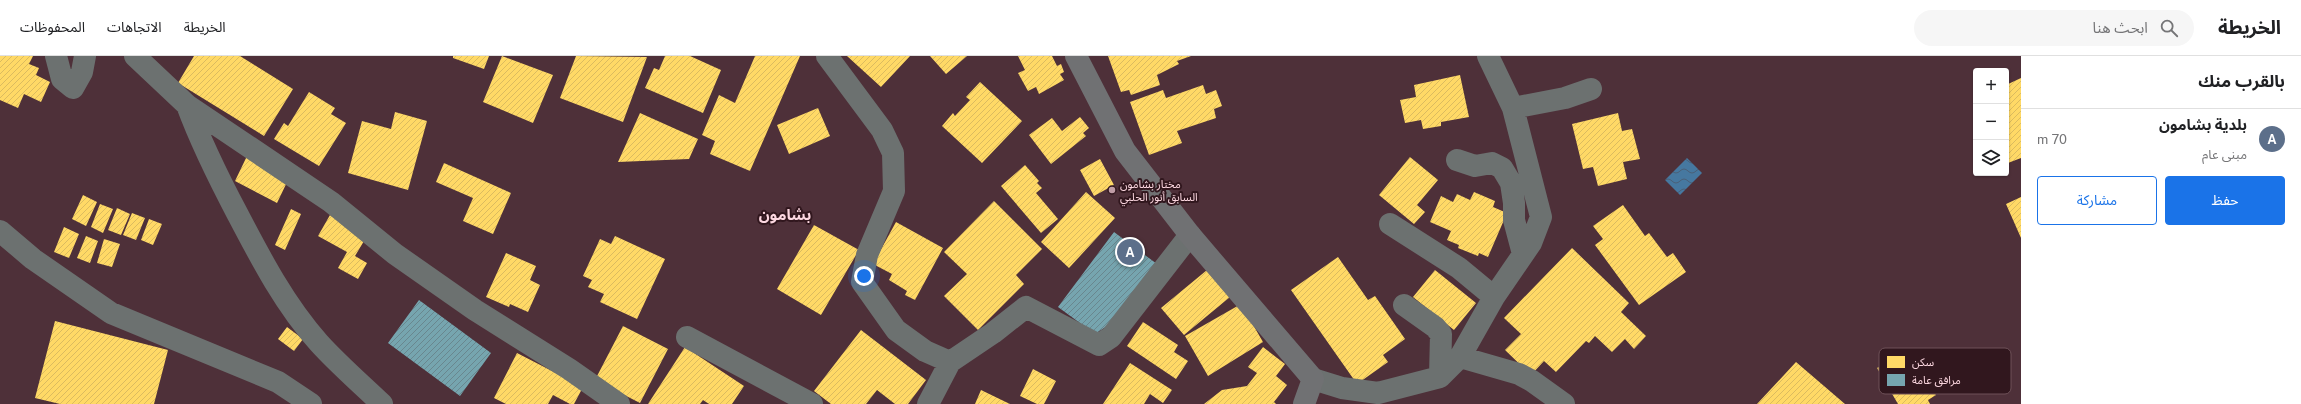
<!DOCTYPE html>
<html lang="ar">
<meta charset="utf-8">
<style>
:root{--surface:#fff;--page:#f6f6f6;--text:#202124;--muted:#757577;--line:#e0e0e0;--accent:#1a73e8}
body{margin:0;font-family:"Public Sans","Noto Sans Arabic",sans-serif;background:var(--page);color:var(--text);direction:rtl}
.controls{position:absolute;right:12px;top:12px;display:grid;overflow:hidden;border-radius:4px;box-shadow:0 1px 3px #0004}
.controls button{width:36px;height:36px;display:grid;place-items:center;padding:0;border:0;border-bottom:1px solid var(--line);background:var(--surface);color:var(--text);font:20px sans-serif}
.you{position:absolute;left:864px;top:220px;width:14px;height:14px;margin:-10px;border:3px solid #fff;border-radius:50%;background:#1a73e8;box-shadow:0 0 0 6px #1a73e833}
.badge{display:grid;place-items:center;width:26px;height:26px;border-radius:50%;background:var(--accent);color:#fff;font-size:13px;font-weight:700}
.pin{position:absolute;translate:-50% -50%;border:2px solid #fff;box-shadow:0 1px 4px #0006}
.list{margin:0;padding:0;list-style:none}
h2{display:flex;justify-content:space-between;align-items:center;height:52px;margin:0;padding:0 16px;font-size:17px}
h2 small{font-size:13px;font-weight:400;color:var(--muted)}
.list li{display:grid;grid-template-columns:26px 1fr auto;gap:12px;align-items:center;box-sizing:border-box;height:56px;padding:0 16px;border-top:1px solid var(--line)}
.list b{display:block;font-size:15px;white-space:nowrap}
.list p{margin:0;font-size:13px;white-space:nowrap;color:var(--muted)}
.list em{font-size:13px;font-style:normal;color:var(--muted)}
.actions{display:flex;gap:8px;padding:12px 16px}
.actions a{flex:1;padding:9px 0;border:1px solid var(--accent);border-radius:4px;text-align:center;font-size:14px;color:var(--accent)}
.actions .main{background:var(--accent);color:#fff}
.icon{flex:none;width:22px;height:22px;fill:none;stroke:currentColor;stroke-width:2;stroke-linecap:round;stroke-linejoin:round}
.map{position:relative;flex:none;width:2021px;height:348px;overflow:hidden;direction:ltr}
header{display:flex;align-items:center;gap:24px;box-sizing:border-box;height:56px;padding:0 20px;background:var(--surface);border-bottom:1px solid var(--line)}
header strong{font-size:19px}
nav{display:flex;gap:22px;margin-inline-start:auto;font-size:14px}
.search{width:280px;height:36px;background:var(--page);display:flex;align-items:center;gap:10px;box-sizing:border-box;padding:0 14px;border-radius:22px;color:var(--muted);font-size:15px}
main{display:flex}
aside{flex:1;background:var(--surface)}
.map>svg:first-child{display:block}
.water{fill:url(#water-waves)}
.homes{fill:url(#homes-hatch)}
.public{fill:url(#public-hatch)}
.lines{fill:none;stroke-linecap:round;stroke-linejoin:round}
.street{stroke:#6c7170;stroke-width:22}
.secondary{stroke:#707173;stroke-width:22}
.poi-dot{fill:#c09da6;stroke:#31171e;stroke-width:1.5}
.labels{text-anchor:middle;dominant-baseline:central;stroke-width:4;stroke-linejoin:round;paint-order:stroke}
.poi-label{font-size:11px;fill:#fdd8e1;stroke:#31171e;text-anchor:start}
.district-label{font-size:15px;font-weight:bold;fill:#fdd8e1;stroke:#31171e}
.key{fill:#31171e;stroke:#6e5158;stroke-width:1}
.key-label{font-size:11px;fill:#fdd8e1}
</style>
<header>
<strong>الخريطة</strong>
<div class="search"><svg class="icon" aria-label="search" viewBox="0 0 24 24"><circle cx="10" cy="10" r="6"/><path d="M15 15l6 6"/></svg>ابحث هنا</div>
<nav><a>الخريطة</a><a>الاتجاهات</a><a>المحفوظات</a></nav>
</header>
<main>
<aside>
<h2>بالقرب منك<small></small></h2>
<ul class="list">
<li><span class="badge" style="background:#5c6f8a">A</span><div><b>بلدية بشامون</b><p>مبنى عام</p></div><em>70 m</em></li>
</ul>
<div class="actions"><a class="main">حفظ</a><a>مشاركة</a></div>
</aside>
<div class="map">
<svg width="2021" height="348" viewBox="0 0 2021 348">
<defs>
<pattern id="water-waves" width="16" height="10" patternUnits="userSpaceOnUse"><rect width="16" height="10" fill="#4678a0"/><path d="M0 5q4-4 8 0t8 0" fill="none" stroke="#495f77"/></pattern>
<pattern id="homes-hatch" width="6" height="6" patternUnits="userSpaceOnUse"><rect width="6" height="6" fill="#ffd966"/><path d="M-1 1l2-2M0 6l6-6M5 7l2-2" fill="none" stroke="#dbbb5f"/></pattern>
<pattern id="public-hatch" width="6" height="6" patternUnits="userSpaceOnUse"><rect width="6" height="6" fill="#76a5af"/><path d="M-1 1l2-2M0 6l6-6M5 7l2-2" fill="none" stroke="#69878f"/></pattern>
</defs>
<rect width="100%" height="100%" fill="#4e3039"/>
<path class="water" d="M1687 102 1702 117 1680 139 1665 124Z"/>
<path class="homes" d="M0 0H33L29 8 39 12 36 19 50 26 41 46 24 38 18 52 0 44Z
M194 0H240L293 33 264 80 178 27Z
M453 0H489L484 13 453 2Z
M502 0 553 19 533 67 483 46Z
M576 0 647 1 623 66 560 42Z
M665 0H690L721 14 703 57 645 32 654 12 659 14Z
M755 0H800L750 115 710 98 715 85 702 79 719 39 735 47Z
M847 0H910L881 31Z
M930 0H967L946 18Z
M1018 0H1052L1057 10 1061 8 1064 16 1060 18 1064 24 1039 38 1036 31 1028 35 1018 17 1025 14Z
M1108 0H1191L1177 5 1179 8 1157 19 1160 29 1131 39 1129 34 1121 36Z
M1460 19 1469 61 1441 66V70L1423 73 1421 64 1405 67 1400 44 1416 41 1414 29Z
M2021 22V102L2008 107 2006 102V29Z
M980 26 1022 65 982 107 942 70 953 57 955 60 970 44 966 41Z
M1203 29 1206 38 1216 34 1222 50 1214 53 1216 62 1177 75 1182 87 1149 99 1130 46 1163 34 1166 42Z
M309 36 335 52 331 58 346 67 319 110 274 83 284 67 288 70Z
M818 52 830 80 789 98 777 69Z
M395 56 427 65 408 134 348 117 362 65 391 73Z
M640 57 698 83 689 103 618 106Z
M1618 57 1622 75 1632 73 1640 103 1623 106 1627 123 1598 130 1593 111 1583 113 1572 68Z
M1080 61 1089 72 1083 77 1086 80 1051 108 1029 79 1052 62 1062 75Z
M247 100 289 122 277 147 235 125Z
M1410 101 1438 124 1417 149 1425 156 1414 168 1379 139Z
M1100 103 1114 129 1094 140 1080 114Z
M444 107 511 137 493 178 463 165 473 142 436 126Z
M1025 109 1039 125 1037 127 1042 132 1036 137 1058 163 1041 177 1001 130Z
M1086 136 1115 162 1069 212 1041 186Z
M1474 136 1495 145 1493 151 1507 157 1488 201 1479 197 1478 200 1458 192 1459 189 1447 184 1451 175 1430 166 1441 140 1453 146 1457 138 1470 144Z
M83 139 97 146 86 170 72 163Z
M2021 141V182L2006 148Z
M994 145 1042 193 1016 219 1024 228 978 274 944 240 967 218 944 196Z
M100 148 113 153 103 177 91 171Z
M1623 149 1645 180 1649 177 1667 201 1673 197 1686 216 1639 249 1595 189 1603 183 1593 170Z
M117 152 130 158 121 179 108 174Z
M291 153 301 158 285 194 275 189Z
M132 157 145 162 136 184 123 179Z
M330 159 367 180 355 200 367 207 358 223 338 212 347 196 318 180Z
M149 163 162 168 153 189 141 184Z
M896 166 943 192 915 244 905 239 907 235 889 224 892 218 873 208Z
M814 169 859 194 821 259 777 233Z
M64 171 79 178 69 202 54 196Z
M86 180 98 185 90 207 77 202Z
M615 180 665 203 637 263 600 246 604 238 588 231 592 224 583 220 600 183 611 188Z
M104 183 120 188 112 211 97 207Z
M1572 192 1629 247 1621 256 1646 280 1634 293 1625 283 1612 296 1595 280 1589 287 1586 285 1556 316 1544 305 1531 319 1505 294 1521 278 1504 262Z
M506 197 536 210 530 224 540 229 528 256 510 248 509 251 486 241Z
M1338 201 1368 244 1375 240 1405 283 1383 299 1388 306 1357 328 1291 234Z
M1207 214 1230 241 1184 279 1161 252Z
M1435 214 1476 247 1454 274 1413 241Z
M1241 248 1263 286 1208 320 1185 280Z
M55 265 168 294 154 348H60L35 342Z
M1143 266 1178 289 1174 296 1188 305 1176 323 1127 290Z
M623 270 668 293 640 347 595 324Z
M287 271 303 283 294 295 278 283Z
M861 274 926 324 908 348H895L877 334 866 348H831L814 335Z
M685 291 744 330 732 348H709L703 344 700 348H648Z
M1263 291 1285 308 1276 320 1287 329 1274 346 1276 348H1204L1222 334 1247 330 1257 317 1248 311Z
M1909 293 1936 339 1928 344 1930 348H1898L1877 312Z
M517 297 583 331 574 348H570L553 339 548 348H506L494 342Z
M1796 306 1845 348H1757Z
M1130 307 1172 334 1163 347 1150 338 1144 348H1103Z
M1033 313 1056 325 1044 348H1037L1020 340Z
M981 334 1010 348H975Z"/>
<path class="public" d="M1114 176 1157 208 1110 268 1095 278 1058 251Z
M419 244 491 297 460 340 388 287Z"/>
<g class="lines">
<path class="street" d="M56 0 62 23 73 32 82 16 85 0
M135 0 187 49 331 146 395 198 475 254 569 313 619 348
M827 0 882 74 893 97 894 135 867 199 862 226 896 274 925 295 950 306 993 277 1026 251 1099 289 1111 281 1190 179
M187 49C201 87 219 123 238 159 261 203 285 249 319 287 338 308 361 328 382 348
M1513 52 1565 42 1591 33
M1457 104 1475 110 1492 107 1502 112 1511 127 1514 147V164L1523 198
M1390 168 1459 212 1494 241
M0 175 33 203 111 257 278 326 311 348
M1404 249 1435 271 1441 278 1440 321
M687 281 812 348
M1460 301 1519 318 1532 325 1564 348
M1313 323 1342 332 1378 337 1440 321 1460 301 1494 241 1531 187 1541 161 1513 52 1488 0
M928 348 950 306"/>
<path class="secondary" d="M1076 0 1125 95 1190 179 1313 323 1304 348"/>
</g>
<circle class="poi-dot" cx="1112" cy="134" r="4"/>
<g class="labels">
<g class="poi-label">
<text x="1120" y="128">مختار بشامون<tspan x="1120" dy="13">السابق أنور الحلبي</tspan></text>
</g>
<g class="district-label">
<text x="785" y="158">بشامون</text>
</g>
</g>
<rect x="1879" y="292" width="132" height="46" rx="6" class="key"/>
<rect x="1887" y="300" width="18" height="12" fill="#ffd966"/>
<rect x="1887" y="318" width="18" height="12" fill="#76a5af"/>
<g class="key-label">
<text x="1912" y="310">سكن</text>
<text x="1912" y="328">مرافق عامة</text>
</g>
</svg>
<div class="controls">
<button>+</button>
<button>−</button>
<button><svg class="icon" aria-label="layers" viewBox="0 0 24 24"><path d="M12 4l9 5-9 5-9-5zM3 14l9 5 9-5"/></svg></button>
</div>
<div class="you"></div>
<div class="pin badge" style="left:1130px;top:196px;background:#5c6f8a">A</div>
</div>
</main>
